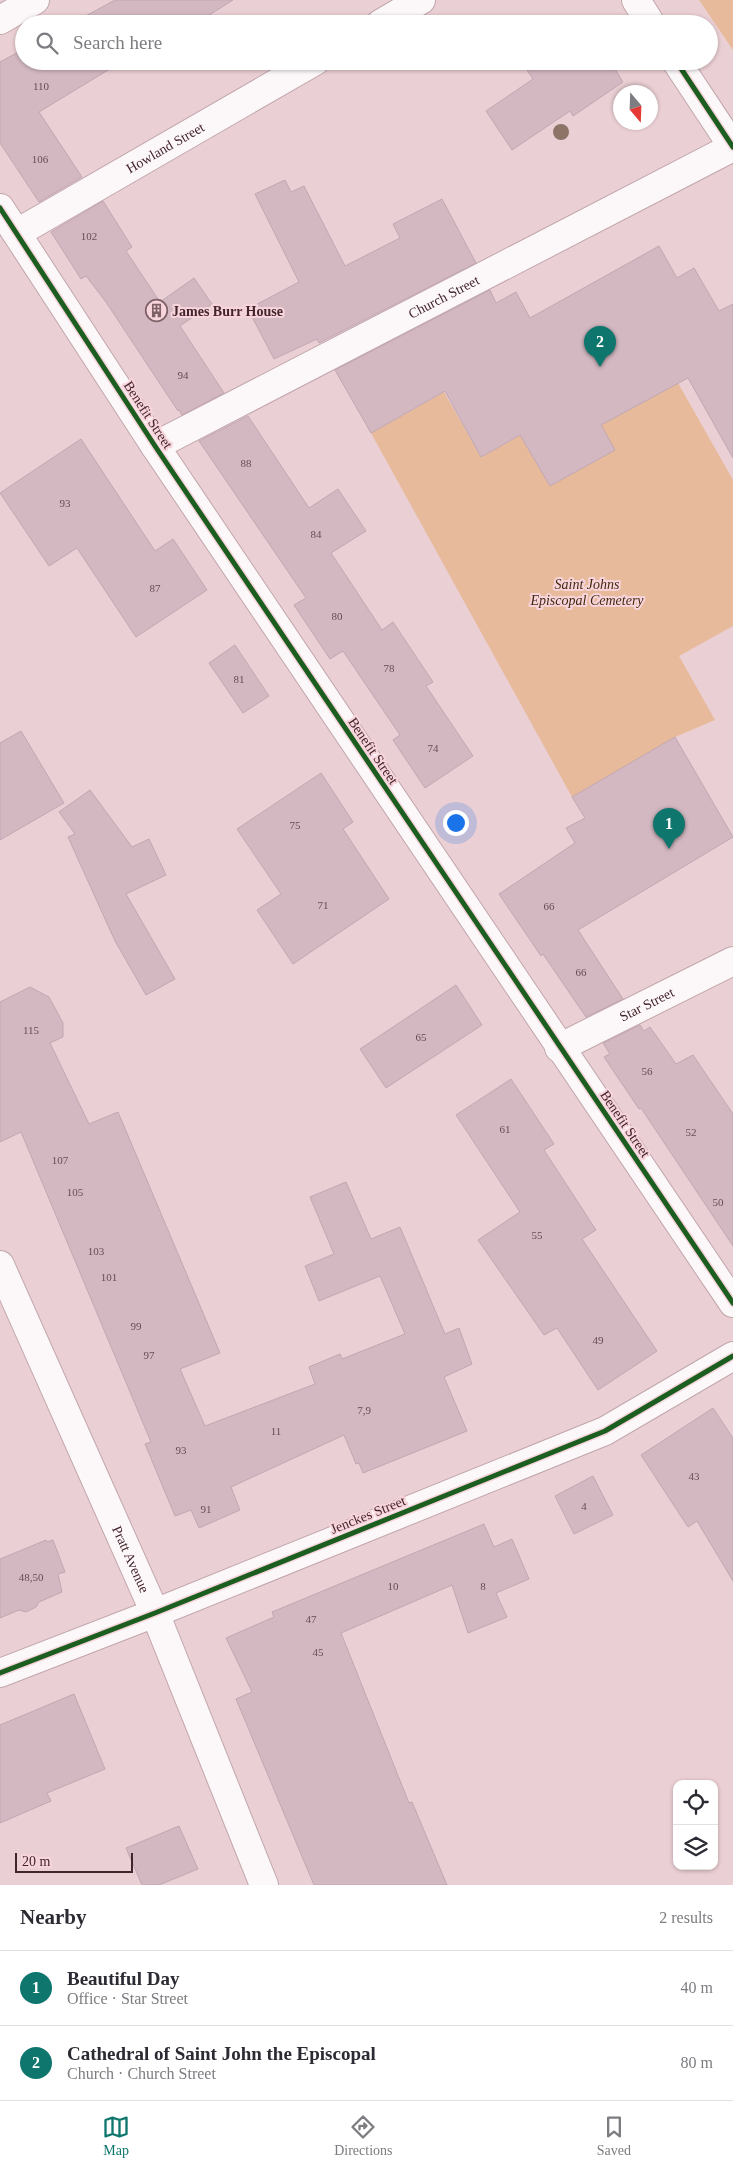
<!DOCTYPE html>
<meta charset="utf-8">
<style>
:root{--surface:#fff;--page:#f7f7f7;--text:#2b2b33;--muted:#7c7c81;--line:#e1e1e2;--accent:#0f766e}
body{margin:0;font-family:"Times New Roman",serif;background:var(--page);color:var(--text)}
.controls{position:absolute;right:15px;bottom:15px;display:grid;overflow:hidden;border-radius:10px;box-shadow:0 1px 4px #0004}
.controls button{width:45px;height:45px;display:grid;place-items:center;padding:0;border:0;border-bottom:1px solid var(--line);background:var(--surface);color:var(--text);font:25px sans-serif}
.compass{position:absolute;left:613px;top:85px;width:45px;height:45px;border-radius:50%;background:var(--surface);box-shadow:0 1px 4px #0004;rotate:161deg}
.scale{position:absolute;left:15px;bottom:12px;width:118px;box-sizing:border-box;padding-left:5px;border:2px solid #44242c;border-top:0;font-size:14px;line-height:18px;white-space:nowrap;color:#44242c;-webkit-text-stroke:4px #f8d5dc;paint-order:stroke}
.you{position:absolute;left:455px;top:822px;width:18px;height:18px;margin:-12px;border:4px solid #fff;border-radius:50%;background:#1a73e8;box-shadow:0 0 0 8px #1a73e833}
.badge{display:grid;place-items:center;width:32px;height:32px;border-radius:50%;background:var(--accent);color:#fff;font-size:16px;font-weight:700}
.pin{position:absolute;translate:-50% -41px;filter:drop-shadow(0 1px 2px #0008)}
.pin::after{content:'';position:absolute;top:26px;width:18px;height:15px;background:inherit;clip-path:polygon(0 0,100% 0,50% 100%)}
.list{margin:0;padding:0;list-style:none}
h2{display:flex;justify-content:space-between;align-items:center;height:65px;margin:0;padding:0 20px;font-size:21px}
h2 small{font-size:16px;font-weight:400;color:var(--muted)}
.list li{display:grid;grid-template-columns:32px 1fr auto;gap:15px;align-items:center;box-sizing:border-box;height:75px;padding:0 20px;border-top:1px solid var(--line)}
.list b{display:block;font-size:19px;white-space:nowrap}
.list p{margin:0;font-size:16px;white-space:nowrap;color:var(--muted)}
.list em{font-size:16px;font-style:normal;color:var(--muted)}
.icon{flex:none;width:28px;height:28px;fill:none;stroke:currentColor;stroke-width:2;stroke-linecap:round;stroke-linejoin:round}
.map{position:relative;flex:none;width:733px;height:1885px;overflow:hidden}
.search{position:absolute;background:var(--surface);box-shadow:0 1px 4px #0004;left:15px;right:15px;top:15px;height:55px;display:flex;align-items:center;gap:12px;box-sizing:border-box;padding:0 18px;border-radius:28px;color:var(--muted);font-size:19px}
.sheet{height:215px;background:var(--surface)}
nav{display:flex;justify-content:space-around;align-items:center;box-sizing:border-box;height:70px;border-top:1px solid var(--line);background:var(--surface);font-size:14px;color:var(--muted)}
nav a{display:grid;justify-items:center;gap:2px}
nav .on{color:var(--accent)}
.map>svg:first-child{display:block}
.green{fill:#e7ba9b}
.building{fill:#d3b8c2;stroke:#c0a7b1}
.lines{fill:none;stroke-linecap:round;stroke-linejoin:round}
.minor-casing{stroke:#c1a6ac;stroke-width:30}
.tertiary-casing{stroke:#c1a6ac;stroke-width:30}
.primary-casing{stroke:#c1a6ac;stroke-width:30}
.minor{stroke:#fcf8f9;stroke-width:28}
.tertiary{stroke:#fcf8f9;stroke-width:28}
.primary{stroke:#fcf8f9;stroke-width:28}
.cycleway-casing{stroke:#f8d5dc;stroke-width:8}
.cycleway{stroke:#1b5e20;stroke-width:5}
.tree{fill:#8e7467}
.labels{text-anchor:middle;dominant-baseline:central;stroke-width:4;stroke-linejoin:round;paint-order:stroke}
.number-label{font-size:11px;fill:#6a4b54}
.street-label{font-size:14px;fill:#44242c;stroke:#f8d5dc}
.poi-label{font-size:14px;font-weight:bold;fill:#44242c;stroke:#f8d5dc;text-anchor:start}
.park-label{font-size:14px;font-style:italic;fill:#43290d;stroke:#f8d5dc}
</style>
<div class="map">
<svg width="733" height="1885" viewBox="0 0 733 1885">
<rect width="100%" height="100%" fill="#eacfd4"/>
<path class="green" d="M699 0H733V50Z
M678 383 733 480V626L679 656 715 720 675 737 572 797 371 433 444 392 481 457 520 435 550 486 615 450 601 425Z"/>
<path class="building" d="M115 0H233L195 24H71Z
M24 49V61H123L39 112 82 177 39 202 0 143V62Z
M521 61H610L623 82 573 116 570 111 512 150 486 111 533 79Z
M285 180 291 192 304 186 345 266 400 238 393 224 442 199 476 263 319 343 317 339 274 359 248 309 299 282 255 194Z
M103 201 132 247 126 251 160 302 194 278 212 304 180 326 224 393 182 415 179 410 178 411 106 302 86 276 81 279 51 232Z
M659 246 677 278 694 268 719 311 733 304V458L688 378 601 425 615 450 550 486 520 435 481 457 445 391 371 433 335 370 490 290 496 303 516 292 530 318Z
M248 416 309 508 338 489 366 531 331 553 382 630 393 622 433 682 426 686 473 756 425 788 393 740 400 735 343 651 330 659 294 605 306 598 199 441Z
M81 439 155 551 173 539 207 590 136 637 77 548 49 566 0 493Z
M235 645 269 696 243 713 209 663Z
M21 731 64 803 0 840V743Z
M675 737 733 837 578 930 623 999 586 1017 543 954 541 956 499 894 575 843 566 828 585 818 572 797Z
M321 773 353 822 343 829 389 899 293 964 257 910 281 894 237 829Z
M90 790 132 847 149 839 166 875 126 894 175 979 146 995 115 941 68 837 75 834 59 812Z
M456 985 482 1025 386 1088 360 1049Z
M30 987 49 997 63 1023V1037L50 1043 89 1124 118 1112 220 1353 180 1369 205 1426 315 1384 309 1367 340 1354 342 1359 405 1334 380 1276 319 1301 305 1266 334 1254 310 1197 346 1182 371 1239 400 1227 445 1334 459 1328 472 1364 444 1377 467 1431 363 1473 359 1463 356 1464 344 1435 231 1487 240 1510 199 1528 191 1510 175 1516 145 1444 151 1442 21 1132 0 1142V1002Z
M640 1025 644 1031 650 1027 676 1064 693 1055 733 1114V1246L641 1108 639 1109 604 1057 610 1054 603 1043Z
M511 1079 554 1144 544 1150 596 1230 582 1239 657 1351 598 1390 557 1328 544 1335 478 1240 520 1212 456 1115Z
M713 1408 733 1438V1581L697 1521 688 1527 641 1455Z
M593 1476 613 1515 574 1534 555 1496Z
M484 1524 494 1547 512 1539 529 1579 496 1593 507 1617 468 1633 452 1585 341 1633 409 1803 412 1802 447 1885H314L236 1699 252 1692 226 1638 274 1617 272 1612Z
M46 1540 47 1542 53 1540 65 1572 58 1574 62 1592 39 1602 36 1607 26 1612 19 1610 0 1618V1559Z
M74 1694 105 1769 47 1793 51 1801 0 1823V1725Z
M179 1826 198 1869 159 1885H142L126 1848Z"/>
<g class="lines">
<defs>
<g id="minor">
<path d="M0 20 35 0"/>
<path d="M380 24 421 0"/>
<path id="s1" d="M17 233 315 61"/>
<path id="s2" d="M155 446 733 147"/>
<path id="s3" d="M559 1048 733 961"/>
<path id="s4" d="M0 1265 155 1613 264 1885"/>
<path d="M0 1673 155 1613 605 1431 733 1356"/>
</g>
<path id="tertiary" d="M0 208 155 446 733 1303"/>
<path id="primary" d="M636 0 651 24
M676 61 733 147"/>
</defs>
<use href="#minor" class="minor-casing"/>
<use href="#tertiary" class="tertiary-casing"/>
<use href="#primary" class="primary-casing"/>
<use href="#minor" class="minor"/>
<use href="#tertiary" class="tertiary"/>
<use href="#primary" class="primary"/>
<defs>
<path id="cycleway" d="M676 61 733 147
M0 208 155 446 733 1303
M0 1673 155 1613 605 1431 733 1356"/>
</defs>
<use href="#cycleway" class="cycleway-casing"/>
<use href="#cycleway" class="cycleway"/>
</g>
<circle class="tree" cx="561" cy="132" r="8"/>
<defs>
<symbol id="building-ring" viewBox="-11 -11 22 22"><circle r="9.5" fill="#f8d5dc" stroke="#7e6067" stroke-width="1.5"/><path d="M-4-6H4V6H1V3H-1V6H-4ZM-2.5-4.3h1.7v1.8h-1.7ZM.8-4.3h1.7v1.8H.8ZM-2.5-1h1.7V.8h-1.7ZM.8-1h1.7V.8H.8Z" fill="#7e6067"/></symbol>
</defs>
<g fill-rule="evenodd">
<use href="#building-ring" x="144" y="298" width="25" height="25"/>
</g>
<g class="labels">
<g class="number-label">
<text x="41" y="86">110</text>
<text x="40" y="159">106</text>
<text x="89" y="236">102</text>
<text x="183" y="375">94</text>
<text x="246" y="463">88</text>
<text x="65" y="503">93</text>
<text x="316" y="534">84</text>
<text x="155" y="588">87</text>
<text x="337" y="616">80</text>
<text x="389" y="668">78</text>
<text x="239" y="679">81</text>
<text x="433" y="748">74</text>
<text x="295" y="825">75</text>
<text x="323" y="905">71</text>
<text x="549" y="906">66</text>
<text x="581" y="972">66</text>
<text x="31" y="1030">115</text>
<text x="421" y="1037">65</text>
<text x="647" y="1071">56</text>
<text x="505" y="1129">61</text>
<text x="691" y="1132">52</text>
<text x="60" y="1160">107</text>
<text x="75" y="1192">105</text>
<text x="718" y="1202">50</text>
<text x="537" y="1235">55</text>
<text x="96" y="1251">103</text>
<text x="109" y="1277">101</text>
<text x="136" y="1326">99</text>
<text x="598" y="1340">49</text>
<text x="149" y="1355">97</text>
<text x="364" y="1410">7,9</text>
<text x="276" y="1431">11</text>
<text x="181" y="1450">93</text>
<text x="694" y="1476">43</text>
<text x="584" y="1506">4</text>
<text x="206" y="1509">91</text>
<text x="31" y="1577">48,50</text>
<text x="393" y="1586">10</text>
<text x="483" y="1586">8</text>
<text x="311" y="1619">47</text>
<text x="318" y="1652">45</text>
</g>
<g class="street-label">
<text stroke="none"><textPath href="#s1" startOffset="171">Howland Street</textPath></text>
<text stroke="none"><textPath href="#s2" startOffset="325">Church Street</textPath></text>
<text transform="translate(148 415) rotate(57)">Benefit Street</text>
<text transform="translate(373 751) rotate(56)">Benefit Street</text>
<text stroke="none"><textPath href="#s3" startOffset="98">Star Street</textPath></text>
<text transform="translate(625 1124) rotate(56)">Benefit Street</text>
<text transform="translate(368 1515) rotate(-22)">Jenckes Street</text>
<text stroke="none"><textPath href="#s4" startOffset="322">Pratt Avenue</textPath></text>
</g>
<g class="poi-label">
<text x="172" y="311">James Burr House</text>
</g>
<g class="park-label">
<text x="587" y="584">Saint Johns<tspan x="587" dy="16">Episcopal Cemetery</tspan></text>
</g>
</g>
</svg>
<div class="controls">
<button><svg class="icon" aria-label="locate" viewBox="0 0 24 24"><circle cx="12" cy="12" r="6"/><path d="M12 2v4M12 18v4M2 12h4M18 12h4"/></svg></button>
<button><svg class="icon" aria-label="layers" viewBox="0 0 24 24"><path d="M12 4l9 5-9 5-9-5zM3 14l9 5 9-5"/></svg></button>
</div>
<svg class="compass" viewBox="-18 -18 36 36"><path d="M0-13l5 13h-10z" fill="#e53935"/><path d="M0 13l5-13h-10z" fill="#7c7c81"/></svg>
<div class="scale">20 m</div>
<div class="you"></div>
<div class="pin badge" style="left:669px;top:849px">1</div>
<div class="pin badge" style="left:600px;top:367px">2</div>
<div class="search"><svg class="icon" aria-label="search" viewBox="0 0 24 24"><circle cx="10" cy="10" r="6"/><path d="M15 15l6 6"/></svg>Search here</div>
</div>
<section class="sheet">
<h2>Nearby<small>2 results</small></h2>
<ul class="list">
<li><span class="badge">1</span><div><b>Beautiful Day</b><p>Office · Star Street</p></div><em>40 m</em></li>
<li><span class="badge">2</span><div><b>Cathedral of Saint John the Episcopal</b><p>Church · Church Street</p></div><em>80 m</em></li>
</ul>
</section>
<nav>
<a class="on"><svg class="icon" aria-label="map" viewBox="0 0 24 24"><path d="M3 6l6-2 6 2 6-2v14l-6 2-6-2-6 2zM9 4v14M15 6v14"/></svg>Map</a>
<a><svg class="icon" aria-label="directions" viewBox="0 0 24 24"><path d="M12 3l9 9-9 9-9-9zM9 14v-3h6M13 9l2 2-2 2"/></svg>Directions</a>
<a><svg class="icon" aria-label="saved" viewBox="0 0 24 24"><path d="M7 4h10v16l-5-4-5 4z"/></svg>Saved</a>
</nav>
